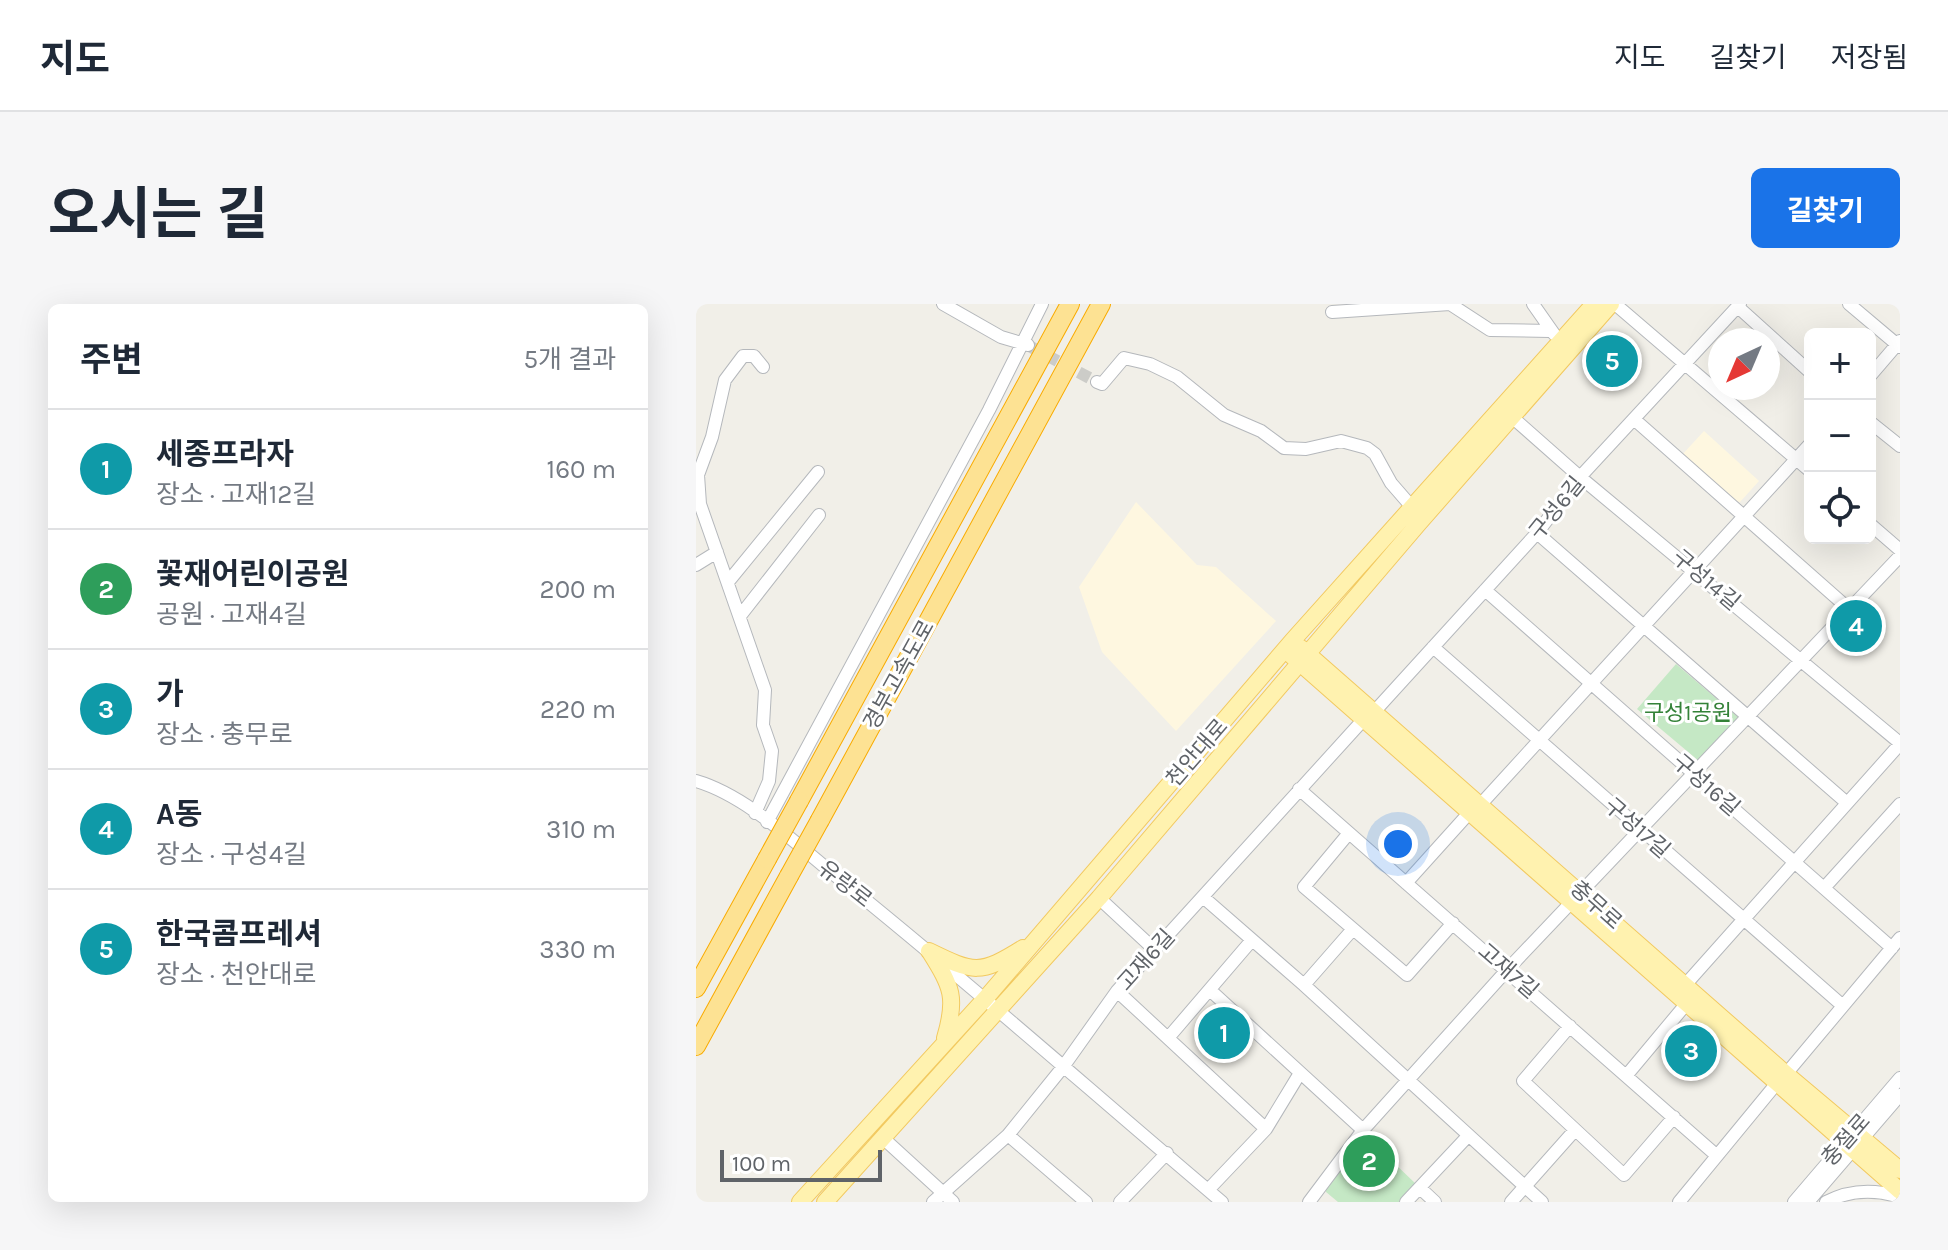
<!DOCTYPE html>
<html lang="ko">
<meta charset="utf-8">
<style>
:root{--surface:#fff;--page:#f6f6f7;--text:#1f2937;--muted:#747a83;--line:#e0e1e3;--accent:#1a73e8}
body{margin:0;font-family:Karla,"Noto Sans KR",sans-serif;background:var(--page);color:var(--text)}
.controls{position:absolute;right:24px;top:24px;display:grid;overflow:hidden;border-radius:12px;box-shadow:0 8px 32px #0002}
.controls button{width:72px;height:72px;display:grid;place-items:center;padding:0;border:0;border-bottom:2px solid var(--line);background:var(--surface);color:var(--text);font:40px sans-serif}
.compass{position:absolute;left:1012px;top:24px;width:72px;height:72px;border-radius:50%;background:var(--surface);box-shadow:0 8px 32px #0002;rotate:224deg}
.scale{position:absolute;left:24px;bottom:20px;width:162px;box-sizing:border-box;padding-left:8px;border:4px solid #5f6368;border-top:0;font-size:22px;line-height:28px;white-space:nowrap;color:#5f6368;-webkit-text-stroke:6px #fff;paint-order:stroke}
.you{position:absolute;left:702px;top:540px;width:28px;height:28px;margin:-20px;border:6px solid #fff;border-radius:50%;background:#1a73e8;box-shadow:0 0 0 12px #1a73e833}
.badge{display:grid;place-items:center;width:52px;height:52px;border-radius:50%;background:var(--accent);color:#fff;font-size:26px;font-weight:700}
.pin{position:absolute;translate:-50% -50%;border:4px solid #fff;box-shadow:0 2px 8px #0006}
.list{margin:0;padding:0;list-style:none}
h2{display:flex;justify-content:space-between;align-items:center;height:104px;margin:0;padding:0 32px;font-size:34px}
h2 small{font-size:26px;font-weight:400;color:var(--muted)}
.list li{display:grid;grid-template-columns:52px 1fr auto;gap:24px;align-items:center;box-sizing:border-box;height:120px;padding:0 32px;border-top:2px solid var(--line)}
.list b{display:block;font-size:30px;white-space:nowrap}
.list p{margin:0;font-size:26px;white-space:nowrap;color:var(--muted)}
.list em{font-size:26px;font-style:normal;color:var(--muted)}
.icon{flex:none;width:44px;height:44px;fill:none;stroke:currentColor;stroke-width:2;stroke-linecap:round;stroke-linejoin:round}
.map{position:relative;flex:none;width:1204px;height:898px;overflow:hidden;border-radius:12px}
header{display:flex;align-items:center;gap:48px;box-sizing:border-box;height:112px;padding:0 40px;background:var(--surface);border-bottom:2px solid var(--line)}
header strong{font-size:38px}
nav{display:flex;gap:44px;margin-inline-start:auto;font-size:28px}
.intro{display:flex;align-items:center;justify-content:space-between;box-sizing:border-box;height:192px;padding:0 48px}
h1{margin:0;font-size:56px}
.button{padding:20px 36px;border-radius:12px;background:var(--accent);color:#fff;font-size:28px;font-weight:700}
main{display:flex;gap:48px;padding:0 48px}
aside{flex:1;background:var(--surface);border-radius:12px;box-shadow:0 8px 32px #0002}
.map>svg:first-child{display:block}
.commercial{fill:#fef7e0}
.green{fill:#c5e8c5}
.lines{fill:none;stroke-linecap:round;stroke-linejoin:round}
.minor-tunnel{stroke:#ccccc8;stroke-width:12;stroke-dasharray:12 6;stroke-linecap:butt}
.minor-casing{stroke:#b5b8bc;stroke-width:14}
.major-casing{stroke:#f2c960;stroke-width:18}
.highway-casing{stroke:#f9ab00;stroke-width:20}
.minor{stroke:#fff;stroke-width:12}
.major{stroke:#fff2af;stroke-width:16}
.highway{stroke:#fde293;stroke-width:18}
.highway-bridge-casing{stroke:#f9ab00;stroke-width:20;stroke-linecap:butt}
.highway-bridge{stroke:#fde293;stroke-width:18}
.labels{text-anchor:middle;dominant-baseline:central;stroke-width:6;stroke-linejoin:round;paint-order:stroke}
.street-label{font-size:22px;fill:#5f6368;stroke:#fff}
.park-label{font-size:22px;fill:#348238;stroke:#fff}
</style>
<header>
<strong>지도</strong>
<nav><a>지도</a><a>길찾기</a><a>저장됨</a></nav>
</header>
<div class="intro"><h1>오시는 길</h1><a class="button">길찾기</a></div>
<main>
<aside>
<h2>주변<small>5개 결과</small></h2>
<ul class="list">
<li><span class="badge" style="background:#0f9aa8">1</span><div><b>세종프라자</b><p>장소 · 고재12길</p></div><em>160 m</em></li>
<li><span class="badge" style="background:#2e9e5b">2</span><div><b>꽃재어린이공원</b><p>공원 · 고재4길</p></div><em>200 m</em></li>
<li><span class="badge" style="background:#0f9aa8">3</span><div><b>가</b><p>장소 · 충무로</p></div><em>220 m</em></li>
<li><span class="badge" style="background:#0f9aa8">4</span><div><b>A동</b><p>장소 · 구성4길</p></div><em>310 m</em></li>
<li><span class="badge" style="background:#0f9aa8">5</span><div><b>한국콤프레셔</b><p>장소 · 천안대로</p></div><em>330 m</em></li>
</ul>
</aside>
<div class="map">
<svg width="1204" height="898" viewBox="0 0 1204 898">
<rect width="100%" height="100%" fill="#f1efe8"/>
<path class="commercial" d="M1008 127 1063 177 1044 198 1034 196 985 152Z
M440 198 501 261 520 263 580 317 480 427 406 348 383 283Z"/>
<path class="green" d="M980 360 1042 413 1004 458 941 405Z
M672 834 721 881 705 898H642L630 888V879Z"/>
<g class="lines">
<path class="minor-tunnel" d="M335 43 401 78"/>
<defs>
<path id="minor" d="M247 0 305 33 332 41
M837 0 858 30
M919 0 1114 167
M1153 0 1204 43
M1042 3 1114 68
M636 8 754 0 794 26 854 27
M1174 72 1204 37
M401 78 406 80 428 54 454 60 481 73 528 111 565 127 588 144 610 145 645 137 671 144 679 150 695 179 715 202
M816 113 884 173 1204 439
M939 116 1153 305
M1174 118 1204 142
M1174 220 1204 246
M841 229 1151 499
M0 261 21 248
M32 278 122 168
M789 286 1196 644
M44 312 123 211
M737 343 1147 702
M678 408 841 229 884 173 1044 0
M0 477C52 492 103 543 145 576 275 680 399 791 526 898
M603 485 1020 851
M785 500 1114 140
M59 509 73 477 76 447 67 421 69 386 4 200 2 171 16 133 29 76 47 52H58L67 63
M71 518 293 106 346 0
M653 529 608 583 711 671 757 619
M710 579 774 508
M1128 584 1204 500
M507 593 608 681 846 898
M403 594 459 646
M990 680 1204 440
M608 681 657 625
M421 687 570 825
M515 687 667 826
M874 722 827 777 928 871 978 813
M472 734 556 636
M1090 770 1204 634
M930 772 991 699
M312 831 390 898
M187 834 257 898
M724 884 739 898
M512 886 570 825 604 769
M237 898 312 831 367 763 421 687 668 415
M424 898 471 849
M613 898 667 826 811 666 1204 252
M710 898 772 832
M815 898 879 826
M983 898 1081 779
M1098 898 1204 774
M1112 898 1204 791
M1130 898C1153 886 1179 885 1204 893"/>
<path id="major" d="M605 344 1090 770 1204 866
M596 352 1204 887
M233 647C278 669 284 671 327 644
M234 648C256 683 261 694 249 734
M104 898 289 695 597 336 898 0
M129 898 403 594 723 219 915 0"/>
<path id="highway" d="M103 497 374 0
M124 516 405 0
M0 684 71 555
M0 742 93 572"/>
</defs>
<use href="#minor" class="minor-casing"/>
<use href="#major" class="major-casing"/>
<use href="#highway" class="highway-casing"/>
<use href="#minor" class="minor"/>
<use href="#major" class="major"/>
<use href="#highway" class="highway"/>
<defs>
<path id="highway-bridge" d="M71 555 103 497
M93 572 124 516"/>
</defs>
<use href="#highway-bridge" class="highway-bridge-casing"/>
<use href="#highway-bridge" class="highway-bridge"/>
</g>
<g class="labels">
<g class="street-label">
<text transform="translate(861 204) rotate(-51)">구성6길</text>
<text transform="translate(1010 276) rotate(40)">구성14길</text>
<text transform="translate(203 371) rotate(-61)">경부고속도로</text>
<text transform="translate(501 449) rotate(-49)">천안대로</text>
<text transform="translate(1010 481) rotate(41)">구성16길</text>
<text transform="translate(941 524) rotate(41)">구성17길</text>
<text transform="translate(149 580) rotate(38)">유량로</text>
<text transform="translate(900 601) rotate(42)">충무로</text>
<text transform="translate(450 656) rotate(-48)">고재6길</text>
<text transform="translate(812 667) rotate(41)">고재7길</text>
<text transform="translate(1150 836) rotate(-49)">충절로</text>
</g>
<g class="park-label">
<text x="992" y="409">구성1공원</text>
</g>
</g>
</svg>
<div class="controls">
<button>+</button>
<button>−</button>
<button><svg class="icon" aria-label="locate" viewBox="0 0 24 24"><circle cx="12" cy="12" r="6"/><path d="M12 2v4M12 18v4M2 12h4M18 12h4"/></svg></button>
</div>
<svg class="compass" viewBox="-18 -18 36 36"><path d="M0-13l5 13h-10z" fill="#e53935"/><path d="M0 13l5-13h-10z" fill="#747a83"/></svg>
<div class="scale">100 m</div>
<div class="you"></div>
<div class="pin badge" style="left:528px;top:729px;background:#0f9aa8">1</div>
<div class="pin badge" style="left:673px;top:857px;background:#2e9e5b">2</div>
<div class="pin badge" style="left:995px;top:747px;background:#0f9aa8">3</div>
<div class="pin badge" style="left:1160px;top:322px;background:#0f9aa8">4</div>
<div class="pin badge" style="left:916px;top:57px;background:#0f9aa8">5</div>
</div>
</main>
